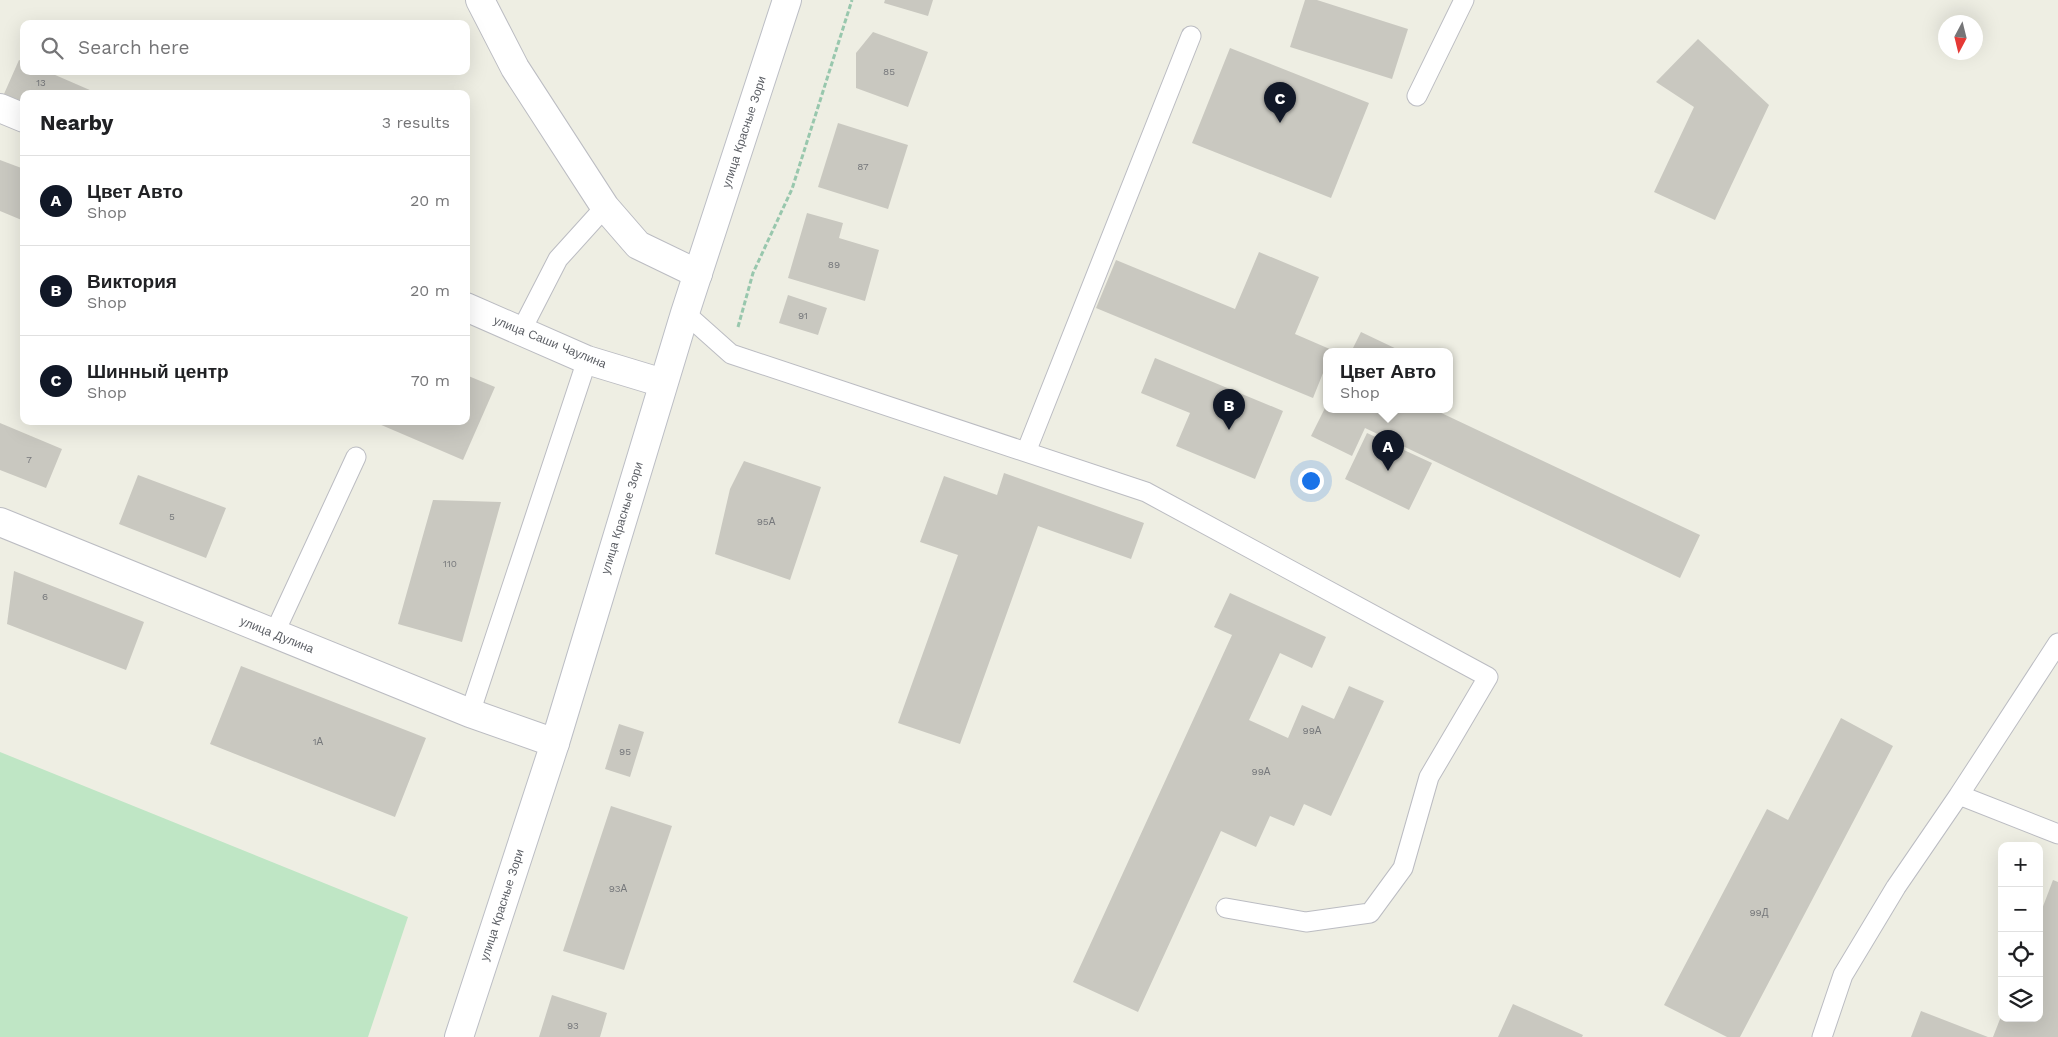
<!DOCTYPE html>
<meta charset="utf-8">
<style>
:root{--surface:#fff;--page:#f2f2f2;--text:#202124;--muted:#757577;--line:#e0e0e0;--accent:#111827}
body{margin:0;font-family:"Work Sans",sans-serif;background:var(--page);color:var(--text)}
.controls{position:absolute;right:15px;bottom:15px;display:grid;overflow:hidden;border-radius:10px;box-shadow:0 5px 20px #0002}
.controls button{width:45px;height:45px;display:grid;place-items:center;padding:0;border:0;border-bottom:1px solid var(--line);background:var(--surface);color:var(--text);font:25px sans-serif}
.compass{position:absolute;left:1938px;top:15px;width:45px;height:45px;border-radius:50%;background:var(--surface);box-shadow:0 5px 20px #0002;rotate:187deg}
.you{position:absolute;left:1310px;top:480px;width:18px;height:18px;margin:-12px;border:4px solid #fff;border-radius:50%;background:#1a73e8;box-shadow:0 0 0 8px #1a73e833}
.badge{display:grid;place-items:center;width:32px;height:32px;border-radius:50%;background:var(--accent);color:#fff;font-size:16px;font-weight:700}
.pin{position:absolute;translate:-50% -41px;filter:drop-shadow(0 1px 2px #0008)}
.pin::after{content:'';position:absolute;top:26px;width:18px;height:15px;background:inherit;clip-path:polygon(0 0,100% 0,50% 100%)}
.popup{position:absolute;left:1323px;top:348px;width:130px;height:65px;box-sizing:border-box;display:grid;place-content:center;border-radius:10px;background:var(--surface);filter:drop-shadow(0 1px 4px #0005);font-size:16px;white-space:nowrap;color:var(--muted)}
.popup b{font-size:19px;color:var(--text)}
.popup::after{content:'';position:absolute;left:50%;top:100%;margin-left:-10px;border:10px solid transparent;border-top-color:var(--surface)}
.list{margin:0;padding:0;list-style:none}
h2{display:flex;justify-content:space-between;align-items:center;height:65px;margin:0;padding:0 20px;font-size:21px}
h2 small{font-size:16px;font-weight:400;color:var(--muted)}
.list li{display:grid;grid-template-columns:32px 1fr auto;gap:15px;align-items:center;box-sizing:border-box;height:90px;padding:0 20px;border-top:1px solid var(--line)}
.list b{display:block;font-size:19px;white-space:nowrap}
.list p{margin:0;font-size:16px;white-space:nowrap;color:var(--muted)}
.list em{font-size:16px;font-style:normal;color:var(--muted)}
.icon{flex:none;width:28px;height:28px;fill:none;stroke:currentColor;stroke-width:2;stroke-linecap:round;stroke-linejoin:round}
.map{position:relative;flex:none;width:2058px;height:1037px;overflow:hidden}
.search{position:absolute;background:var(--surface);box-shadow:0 5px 20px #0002;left:20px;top:20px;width:450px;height:55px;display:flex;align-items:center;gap:12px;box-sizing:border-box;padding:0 18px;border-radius:10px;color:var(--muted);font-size:19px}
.panel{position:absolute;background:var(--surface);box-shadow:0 5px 20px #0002;left:20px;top:90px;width:450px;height:335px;border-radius:10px}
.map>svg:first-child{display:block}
.green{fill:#bfe6c5}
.building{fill:#c9c8c0}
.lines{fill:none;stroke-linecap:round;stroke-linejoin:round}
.service-casing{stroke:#bbbcc2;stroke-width:21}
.minor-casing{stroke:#bbbcc2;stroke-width:30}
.secondary-casing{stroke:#bcbec5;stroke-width:30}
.path{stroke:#98c7ad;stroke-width:3;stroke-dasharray:5 2.5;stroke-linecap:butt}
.service{stroke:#fff;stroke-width:19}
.minor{stroke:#fff;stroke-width:28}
.secondary{stroke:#fff;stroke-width:28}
.labels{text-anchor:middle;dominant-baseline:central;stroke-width:4;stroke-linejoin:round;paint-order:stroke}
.number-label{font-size:10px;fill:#76787b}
.street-label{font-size:12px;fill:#5b5e64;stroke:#fff}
</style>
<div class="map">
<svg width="2058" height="1037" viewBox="0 0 2058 1037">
<rect width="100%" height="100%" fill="#eeeee3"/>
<path class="green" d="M0 752 408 917 368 1037H0Z"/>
<path class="building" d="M885 0H933L928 16 884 3Z
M1305 0H1317L1408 29 1392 79 1290 47Z
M873 32 928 52 908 107 856 88V53Z
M1698 39 1769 105 1715 220 1654 192 1694 107 1656 82Z
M1230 48 1369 103 1331 198 1192 143Z
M19 60 24 62V71H46L99 94H24V116L0 103Z
M838 123 908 145 888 209 818 187Z
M0 160 24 169V221L0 211Z
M807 213 843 223 839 238 879 250 865 301 788 278Z
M1259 252 1319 277 1295 334 1332 350 1331 352H1327V363L1313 398 1096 308 1116 260 1235 309Z
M788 295 827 308 818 335 779 323Z
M1361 332 1403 352H1351Z
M1155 358 1283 411 1255 479 1176 446 1190 413 1141 393Z
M466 375 495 387 463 460 372 421H466Z
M1327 404V410H1435L1700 535 1680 578 1365 428 1352 456 1311 436Z
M0 423 62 449 46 488 0 470Z
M1367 433 1432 463 1409 510 1345 479Z
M744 461 821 487 790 580 715 554 730 489Z
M1004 473 1144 523 1131 559 1038 526 960 744 898 723 958 555 920 542 944 476 997 495Z
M138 475 226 508 206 558 119 524Z
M433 500 501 502 462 642 398 624Z
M14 571 144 622 126 670 7 624Z
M1230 593 1326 637 1312 668 1280 653 1249 720 1288 738 1302 705 1334 719 1349 686 1384 701 1331 816 1304 804 1294 826 1270 816 1256 847 1221 831 1138 1012 1073 982 1232 635 1214 627Z
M241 666 426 738 395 817 210 744Z
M1841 718 1893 746 1740 1037H1727L1664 1005 1767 809 1788 820Z
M619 724 644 732 630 777 605 769Z
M611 806 672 826 624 970 563 951Z
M2053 880 2058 882V1037H1993L2002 1014V1018H2039V917Z
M552 995 607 1013 600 1037H539Z
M1513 1004 1583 1035 1582 1037H1498Z
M1921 1011 1988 1037H1911Z"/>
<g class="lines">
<defs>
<path id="service" d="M1417 96 1464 0
M685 313 731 354 1146 492 1488 677 1429 777 1403 868 1370 913 1306 922 1226 908
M521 331 558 259 605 207
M1026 452 1191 36
M274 634 356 457
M2058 643 1959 795 2058 834
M470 713 587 360
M1822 1037 1843 975 1896 887 1959 795"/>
<path id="minor" d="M480 0 515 68 605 207 638 245 698 274
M0 108 24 118
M466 307 587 360 663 383
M0 522 470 713 555 743"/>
<path id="secondary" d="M459 1037 555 743 685 313 787 0"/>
</defs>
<use href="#service" class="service-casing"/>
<use href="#minor" class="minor-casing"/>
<use href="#secondary" class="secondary-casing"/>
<path class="path" d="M738 327 753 273 792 189 852 0"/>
<use href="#service" class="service"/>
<use href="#minor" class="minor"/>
<use href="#secondary" class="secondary"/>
</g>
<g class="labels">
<g class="number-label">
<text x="889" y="71">85</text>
<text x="41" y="82">13</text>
<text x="863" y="166">87</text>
<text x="834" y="264">89</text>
<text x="803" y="315">91</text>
<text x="29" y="459">7</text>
<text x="172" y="516">5</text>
<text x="766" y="521">95А</text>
<text x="450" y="563">110</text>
<text x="45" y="596">6</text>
<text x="1312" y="730">99А</text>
<text x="318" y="741">1А</text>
<text x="625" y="751">95</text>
<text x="1261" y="771">99А</text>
<text x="618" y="888">93А</text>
<text x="1759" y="912">99Д</text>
<text x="573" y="1025">93</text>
</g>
<g class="street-label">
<text transform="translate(744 132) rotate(-72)">улица Красные Зори</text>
<text transform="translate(550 342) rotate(22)">улица Саши Чаулина</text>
<text transform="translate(622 518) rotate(-73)">улица Красные Зори</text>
<text transform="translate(277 635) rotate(22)">улица Дулина</text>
<text transform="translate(502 905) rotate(-72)">улица Красные Зори</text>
</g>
</g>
</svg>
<div class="controls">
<button>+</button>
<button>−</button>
<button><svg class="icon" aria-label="locate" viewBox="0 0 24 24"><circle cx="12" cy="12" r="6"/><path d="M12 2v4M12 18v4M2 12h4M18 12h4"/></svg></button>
<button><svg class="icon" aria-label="layers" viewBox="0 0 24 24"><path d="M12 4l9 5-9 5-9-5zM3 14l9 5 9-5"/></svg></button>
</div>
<svg class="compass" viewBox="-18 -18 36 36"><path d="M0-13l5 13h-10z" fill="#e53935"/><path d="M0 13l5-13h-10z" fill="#757577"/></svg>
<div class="you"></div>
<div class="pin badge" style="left:1388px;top:471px">A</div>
<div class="popup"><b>Цвет Авто</b>Shop</div>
<div class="pin badge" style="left:1229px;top:430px">B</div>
<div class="pin badge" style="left:1280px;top:123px">C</div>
<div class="search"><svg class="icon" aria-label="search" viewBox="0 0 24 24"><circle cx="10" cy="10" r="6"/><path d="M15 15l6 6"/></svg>Search here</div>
<section class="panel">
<h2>Nearby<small>3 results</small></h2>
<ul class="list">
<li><span class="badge">A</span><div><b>Цвет Авто</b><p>Shop</p></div><em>20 m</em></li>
<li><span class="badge">B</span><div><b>Виктория</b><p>Shop</p></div><em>20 m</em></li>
<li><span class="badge">C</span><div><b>Шинный центр</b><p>Shop</p></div><em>70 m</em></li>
</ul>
</section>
</div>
